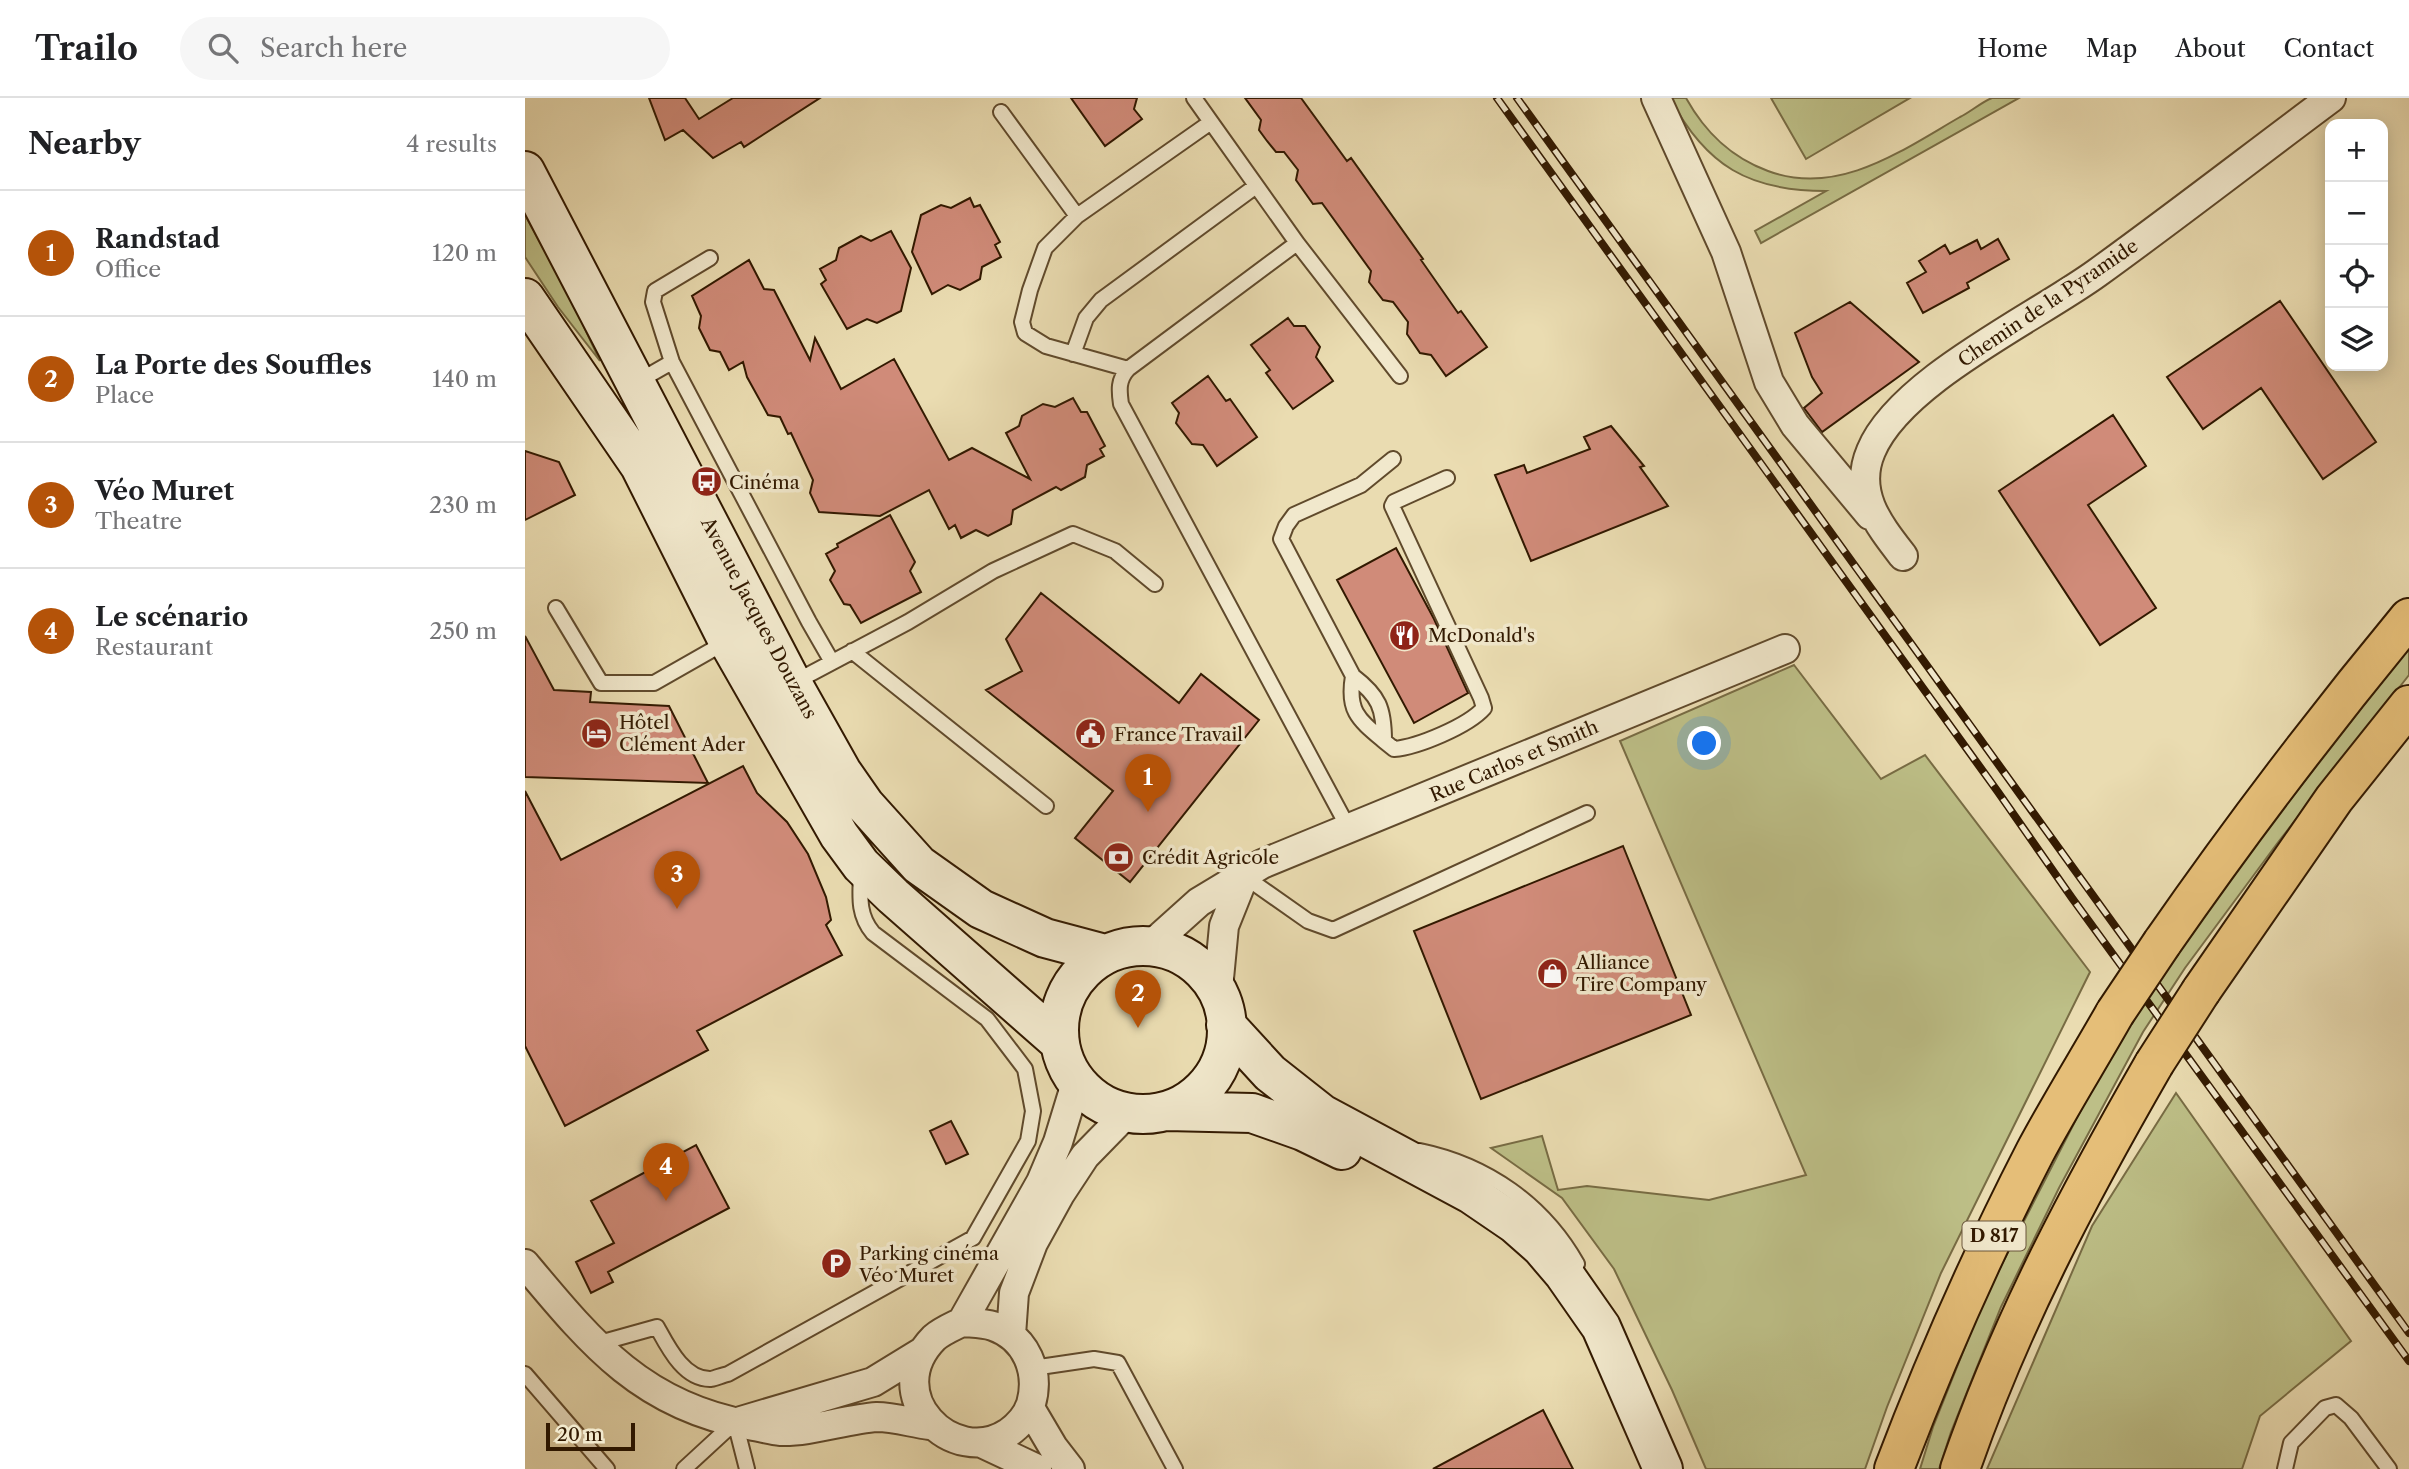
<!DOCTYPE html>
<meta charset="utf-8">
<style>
:root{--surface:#fff;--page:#f6f6f6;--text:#202124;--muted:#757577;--line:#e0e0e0;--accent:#b45309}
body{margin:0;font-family:"Libre Caslon Text",serif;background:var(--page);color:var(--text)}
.controls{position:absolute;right:21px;top:21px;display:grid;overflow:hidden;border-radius:14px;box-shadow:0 4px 18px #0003}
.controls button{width:63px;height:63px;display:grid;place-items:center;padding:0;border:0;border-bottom:2px solid var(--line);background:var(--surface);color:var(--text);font:35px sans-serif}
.scale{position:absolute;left:21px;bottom:18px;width:89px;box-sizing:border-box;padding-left:7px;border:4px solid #321900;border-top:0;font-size:19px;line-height:24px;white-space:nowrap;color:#321900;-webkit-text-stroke:5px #f1e8cc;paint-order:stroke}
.you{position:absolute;left:1180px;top:646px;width:24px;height:24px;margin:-18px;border:5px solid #fff;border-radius:50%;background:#1a73e8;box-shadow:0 0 0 10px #1a73e833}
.badge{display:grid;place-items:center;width:46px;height:46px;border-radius:50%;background:var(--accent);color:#fff;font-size:23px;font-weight:700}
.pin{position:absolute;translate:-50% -58px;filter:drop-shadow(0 2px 4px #0008)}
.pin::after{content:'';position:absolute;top:37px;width:24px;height:21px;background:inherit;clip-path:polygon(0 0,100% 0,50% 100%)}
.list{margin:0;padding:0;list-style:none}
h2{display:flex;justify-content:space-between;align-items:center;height:91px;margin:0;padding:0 28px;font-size:30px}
h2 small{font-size:23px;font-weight:400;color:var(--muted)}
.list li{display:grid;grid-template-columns:46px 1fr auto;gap:21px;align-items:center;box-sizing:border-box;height:126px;padding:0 28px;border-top:2px solid var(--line)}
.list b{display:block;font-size:26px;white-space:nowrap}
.list p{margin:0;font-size:23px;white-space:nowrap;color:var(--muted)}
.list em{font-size:23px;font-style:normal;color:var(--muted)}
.icon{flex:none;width:38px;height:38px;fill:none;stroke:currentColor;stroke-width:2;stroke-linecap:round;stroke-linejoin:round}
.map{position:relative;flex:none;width:1884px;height:1371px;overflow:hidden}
header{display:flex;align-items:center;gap:42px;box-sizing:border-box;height:98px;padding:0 35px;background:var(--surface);border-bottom:2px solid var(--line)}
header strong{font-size:33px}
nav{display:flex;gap:38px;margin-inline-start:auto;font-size:24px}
.search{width:490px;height:63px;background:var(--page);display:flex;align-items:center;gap:18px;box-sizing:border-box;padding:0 24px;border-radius:38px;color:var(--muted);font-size:26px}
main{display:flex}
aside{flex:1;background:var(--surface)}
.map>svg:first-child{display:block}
.green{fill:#bdbf87;stroke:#786c44;stroke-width:2}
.building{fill:#d08b79;stroke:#321900;stroke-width:2}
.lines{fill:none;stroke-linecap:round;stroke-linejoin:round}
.service-casing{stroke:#604a2c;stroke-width:18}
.minor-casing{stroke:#604a2c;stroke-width:32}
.secondary-casing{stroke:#321900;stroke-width:42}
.primary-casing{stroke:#321900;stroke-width:42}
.service{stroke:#f1e8cc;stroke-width:14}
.minor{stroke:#f1e8cc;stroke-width:28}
.secondary{stroke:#f1e8cc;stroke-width:38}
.primary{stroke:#e5be78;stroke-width:38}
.rail-casing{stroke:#321900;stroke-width:8}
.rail{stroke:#f1e8cc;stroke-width:5;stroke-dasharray:16;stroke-linecap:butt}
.primary-bridge-casing{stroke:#321900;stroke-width:42;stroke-linecap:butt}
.primary-bridge{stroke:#e5be78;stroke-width:38}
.labels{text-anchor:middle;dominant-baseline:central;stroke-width:7;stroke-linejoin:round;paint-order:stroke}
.shield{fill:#f1e8cc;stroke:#6b573d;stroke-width:2}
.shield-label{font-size:18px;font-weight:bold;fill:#321900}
.street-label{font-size:19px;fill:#321900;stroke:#f1e8cc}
.poi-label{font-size:19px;fill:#321900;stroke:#f1e8cc;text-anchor:start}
</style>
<header>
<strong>Trailo</strong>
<div class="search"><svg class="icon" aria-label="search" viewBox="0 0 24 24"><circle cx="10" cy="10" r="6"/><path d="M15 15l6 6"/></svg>Search here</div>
<nav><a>Home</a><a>Map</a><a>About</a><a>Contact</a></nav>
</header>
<main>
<aside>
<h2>Nearby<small>4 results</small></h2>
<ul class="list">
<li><span class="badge">1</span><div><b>Randstad</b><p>Office</p></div><em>120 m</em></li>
<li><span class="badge">2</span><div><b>La Porte des Souffles</b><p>Place</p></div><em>140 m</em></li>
<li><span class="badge">3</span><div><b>Véo Muret</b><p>Theatre</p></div><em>230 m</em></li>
<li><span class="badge">4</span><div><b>Le scénario</b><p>Restaurant</p></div><em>250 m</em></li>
</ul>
</aside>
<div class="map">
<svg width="1884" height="1371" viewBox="0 0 1884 1371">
<rect width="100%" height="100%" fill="#eadcb1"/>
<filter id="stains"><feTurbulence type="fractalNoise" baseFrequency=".00286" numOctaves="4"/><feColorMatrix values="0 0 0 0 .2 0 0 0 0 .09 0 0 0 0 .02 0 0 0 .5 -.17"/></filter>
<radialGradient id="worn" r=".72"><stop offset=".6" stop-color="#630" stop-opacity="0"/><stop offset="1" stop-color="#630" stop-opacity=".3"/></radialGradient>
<path class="green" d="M1145 0H1161C1180 34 1205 59 1243 73 1313 99 1376 53 1435 19 1444 15 1458 3 1467 0 1474 0 1486 0 1494 0L1236 145 1230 133 1301 93C1224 93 1181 68 1145 0Z
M1246 0H1385L1281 61Z
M0 117 44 197 75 263 33 209 0 159Z
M1884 549V577L1754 743 1660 870 1618 934 1534 1090 1476 1209 1426 1334 1414 1371H1395L1408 1329 1460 1199 1579 967 1647 854Z
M1269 567 1356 681 1400 657 1565 874 1416 1175 1362 1309 1340 1371H1181L1147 1292 1089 1171 1037 1100 966 1050 1017 1038 1033 1092 1062 1088 1184 1102 1281 1077 1095 643Z
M1651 995 1826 1243 1735 1318 1717 1371H1462L1567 1128Z"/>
<path class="building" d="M124 0H160L174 21 208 0H295L219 49 216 44 188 60 158 32 140 42Z
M546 0H612L609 11 617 21 580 48Z
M720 0H776L822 63 826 60 898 161 896 162 933 215 936 213 962 249 921 278 906 257 895 255 882 236 883 224 868 204 858 202 844 184 846 173 797 105 788 106 771 82 773 72 759 54H751L742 43 734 32 736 22Z
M445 100 449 109 455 107 475 144 470 147 476 159 457 169 455 181 435 192 423 187 407 196 387 154 396 117 416 107 426 110Z
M366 133 386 170 376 213 352 225 342 221 322 231 296 186 301 182 295 171 311 162 314 150 336 138 346 143Z
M1473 141 1484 161 1442 185 1444 190 1398 215 1382 185 1401 174 1394 163 1420 147 1425 156 1452 142 1456 151Z
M224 162 239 191 249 192 285 262 290 240 316 291 369 261 424 362 447 350 505 381 481 335 494 328 497 318 518 306 530 309 548 300 556 314H562L580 348 575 351 579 358 562 367 560 379 536 392 531 389 488 412 486 426 463 438 451 432 436 440 430 427 424 431 404 392 355 418 294 414 285 395 288 382 266 335 263 336 255 319 243 317 222 279 218 264 204 272 195 254 185 252 174 230 176 218 167 198Z
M1755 203 1851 344 1798 381 1736 290 1678 331 1642 279Z
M1325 204 1394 264 1297 334 1279 310 1297 295 1287 279 1270 235Z
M763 220 769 228H780L795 249 791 259 808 283 768 311 741 275 745 272 726 247Z
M683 278 701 303 705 301 732 339 692 368 678 347 667 346 651 325 654 315 647 305Z
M1588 317 1621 368 1563 407 1631 510 1575 547 1474 393Z
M1086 328 1119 368 1115 369 1143 408 1006 463 970 377 999 367 1002 375 1065 351 1059 339Z
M0 353 34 364 50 397 0 422Z
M365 417 390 464 385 473 396 494 336 525 325 507 319 506 305 482 310 473 301 456 313 449 312 446Z
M871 450 909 521 943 595 889 625 812 482Z
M516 495 654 605 676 576 734 622 605 784 550 740 588 693 461 592 497 573 481 541Z
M0 538 29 592 66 594 65 604 144 608 183 685 0 679Z
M218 668 232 695 262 724 283 756 301 799 306 822 301 827 317 857 172 933 183 952 40 1028 0 948V693L36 762Z
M1098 748 1166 917 956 1001 889 833Z
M426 1023 443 1056 421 1066 405 1033Z
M171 1047 204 1110 83 1174 88 1184 66 1195 51 1164 89 1145 66 1103Z
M1018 1312 1048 1371H908Z"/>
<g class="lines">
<defs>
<path id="service" d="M669 0 686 24
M476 14 552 118
M772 145 875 278
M185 160 130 193 128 204 147 264 284 524 307 564
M548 256 561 220 576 202 731 88
M603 271 521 248 500 235 497 224 505 192 520 150 552 118 686 24 772 145 603 271C593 282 594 292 596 306L824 731
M112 284 147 264
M868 361 836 387 769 417 761 428 756 441 828 578C854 598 859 610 859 643L869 651C893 649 943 628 959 610L956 600 867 408 869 404 922 380
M31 510 76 585H129L201 544
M327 553 521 708
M828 578C822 613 833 621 859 643
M268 585 383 524 468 473 548 436 590 453 630 486
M719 778 783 823 808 832 1062 715
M895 1053C962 1067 1018 1106 1052 1166
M71 1246 132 1229C143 1249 159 1282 186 1281 191 1280 198 1277 203 1276L448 1140 503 1043 508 1013 500 971 462 921 348 835C333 817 335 799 336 776
M508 1270 569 1261 593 1265 650 1371
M0 1276 82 1371
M210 1324 222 1371
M159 1371 210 1324
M1760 1371 1766 1345 1800 1310 1811 1307 1826 1320 1864 1371"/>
<path id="minor" d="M1131 0 1201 154 1244 284 1270 327 1345 417
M1378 458C1354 427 1328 395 1346 353 1375 283 1510 220 1572 175 1651 118 1728 58 1806 0
M625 848 674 804 737 766 1260 551
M693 891 699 828 719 778
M0 1166C66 1245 117 1308 224 1327 235 1329 246 1332 256 1333 285 1334 322 1321 352 1319 369 1319 388 1325 405 1327
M437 1224C447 1225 459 1225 468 1228 502 1240 515 1274 506 1306 502 1318 493 1328 483 1335 428 1371 353 1297 409 1240 417 1233 427 1229 437 1224Z
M437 1224 516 1084 533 1044 551 985
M486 1237 489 1195 508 1145 535 1096 560 1058 602 1015
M505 1310 528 1349 545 1371
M216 1323 348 1284 397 1254
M459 1346 512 1371"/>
<path id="secondary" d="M0 73 267 585 317 674 340 707 394 767 456 811 520 840 580 856
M0 200 115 368 203 543 314 737 336 767 368 798 534 944
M534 932a84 84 0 1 1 168 0a84 84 0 1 1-168 0Z
M701 927 745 975 797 1016 946 1096 990 1126 1016 1149 1039 1176 1076 1229 1138 1371
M642 1013 727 1015 778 1033 817 1052"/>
<path id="primary" d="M1637 845C1715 733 1797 625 1884 520
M1676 893 1809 701 1884 607
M1369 1371C1410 1263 1457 1157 1510 1054 1535 1007 1564 961 1590 915
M1435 1371C1485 1226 1553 1098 1629 966"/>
</defs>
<use href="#service" class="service-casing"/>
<use href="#minor" class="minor-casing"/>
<use href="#secondary" class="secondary-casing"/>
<use href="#primary" class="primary-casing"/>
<use href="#service" class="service"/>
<use href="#minor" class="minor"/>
<use href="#secondary" class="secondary"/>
<use href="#primary" class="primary"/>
<defs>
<path id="rail" d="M972 0 1473 694 1547 800 1884 1263
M992 0 1884 1235"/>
</defs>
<use href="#rail" class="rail-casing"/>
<use href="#rail" class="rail"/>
<defs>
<path id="primary-bridge" d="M1590 915 1637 845
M1629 966 1676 893"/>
</defs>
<use href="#primary-bridge" class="primary-bridge-casing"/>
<use href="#primary-bridge" class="primary-bridge"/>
</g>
<defs>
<symbol id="bus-disc" viewBox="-11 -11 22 22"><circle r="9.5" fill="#8f2418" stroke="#f1e8cc"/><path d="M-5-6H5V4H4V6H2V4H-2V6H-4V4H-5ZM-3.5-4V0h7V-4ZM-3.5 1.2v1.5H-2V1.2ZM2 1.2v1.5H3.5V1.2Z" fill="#fff"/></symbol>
<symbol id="restaurant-disc" viewBox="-11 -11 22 22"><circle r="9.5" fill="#8f2418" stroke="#f1e8cc"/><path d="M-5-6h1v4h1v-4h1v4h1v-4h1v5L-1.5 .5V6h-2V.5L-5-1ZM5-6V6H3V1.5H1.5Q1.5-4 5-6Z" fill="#fff"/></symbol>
<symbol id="hotel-disc" viewBox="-11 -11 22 22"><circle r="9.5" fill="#8f2418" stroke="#f1e8cc"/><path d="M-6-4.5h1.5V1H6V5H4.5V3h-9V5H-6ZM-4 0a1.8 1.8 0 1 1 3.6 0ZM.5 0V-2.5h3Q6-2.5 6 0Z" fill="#fff"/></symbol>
<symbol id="civic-disc" viewBox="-11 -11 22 22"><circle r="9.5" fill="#8f2418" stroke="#f1e8cc"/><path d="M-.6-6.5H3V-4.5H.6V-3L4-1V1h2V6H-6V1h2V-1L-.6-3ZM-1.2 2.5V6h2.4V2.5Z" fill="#fff"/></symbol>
<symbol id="bank-disc" viewBox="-11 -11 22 22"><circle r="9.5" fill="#8f2418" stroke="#f1e8cc"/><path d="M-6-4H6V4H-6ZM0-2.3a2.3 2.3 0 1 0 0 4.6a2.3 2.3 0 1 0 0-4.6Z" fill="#fff"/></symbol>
<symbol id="shop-disc" viewBox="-11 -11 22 22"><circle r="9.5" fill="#8f2418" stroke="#f1e8cc"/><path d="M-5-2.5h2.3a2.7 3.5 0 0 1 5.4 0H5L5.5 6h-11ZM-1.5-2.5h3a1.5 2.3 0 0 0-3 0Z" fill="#fff"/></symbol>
<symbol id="parking-disc" viewBox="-11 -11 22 22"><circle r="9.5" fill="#8f2418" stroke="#f1e8cc"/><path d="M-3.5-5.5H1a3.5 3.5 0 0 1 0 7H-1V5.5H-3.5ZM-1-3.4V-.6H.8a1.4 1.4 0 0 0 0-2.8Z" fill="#fff"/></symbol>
</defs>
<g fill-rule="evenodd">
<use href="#bus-disc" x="164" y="366" width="35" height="35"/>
<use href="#restaurant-disc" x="862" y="520" width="35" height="35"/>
<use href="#hotel-disc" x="54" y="618" width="35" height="35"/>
<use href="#civic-disc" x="548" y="618" width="35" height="35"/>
<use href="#bank-disc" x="576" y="742" width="35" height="35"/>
<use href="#shop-disc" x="1010" y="858" width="35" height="35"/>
<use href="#parking-disc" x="294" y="1148" width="35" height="35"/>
</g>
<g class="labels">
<rect class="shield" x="1437.5" y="1123.5" width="63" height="29" rx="5"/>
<g class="shield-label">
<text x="1469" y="1138">D 817</text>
</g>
<g class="street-label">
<text transform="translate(1523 205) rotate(-34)">Chemin de la Pyramide</text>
<text transform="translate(234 520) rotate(62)">Avenue Jacques Douzans</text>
<text transform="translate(989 663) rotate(-23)">Rue Carlos et Smith</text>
</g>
<g class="poi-label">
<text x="204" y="384">Cinéma</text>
<text x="903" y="537">McDonald's</text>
<text x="94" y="624">Hôtel<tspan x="94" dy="22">Clément Ader</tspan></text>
<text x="589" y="636">France Travail</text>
<text x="617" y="759">Crédit Agricole</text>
<text x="1051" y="864">Alliance<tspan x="1051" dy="22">Tire Company</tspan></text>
<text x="334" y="1155">Parking cinéma<tspan x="334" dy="22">Véo Muret</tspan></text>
</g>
</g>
<rect width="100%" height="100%" filter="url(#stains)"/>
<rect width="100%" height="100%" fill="url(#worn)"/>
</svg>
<div class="controls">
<button>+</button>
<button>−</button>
<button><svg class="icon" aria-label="locate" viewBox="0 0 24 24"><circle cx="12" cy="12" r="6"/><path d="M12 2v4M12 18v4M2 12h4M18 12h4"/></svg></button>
<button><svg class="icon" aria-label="layers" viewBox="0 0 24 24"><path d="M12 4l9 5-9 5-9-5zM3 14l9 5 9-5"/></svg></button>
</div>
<div class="scale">20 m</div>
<div class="you"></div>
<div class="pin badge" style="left:623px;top:714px">1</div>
<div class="pin badge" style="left:613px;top:930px">2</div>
<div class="pin badge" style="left:152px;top:811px">3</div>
<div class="pin badge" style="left:141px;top:1103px">4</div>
</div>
</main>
